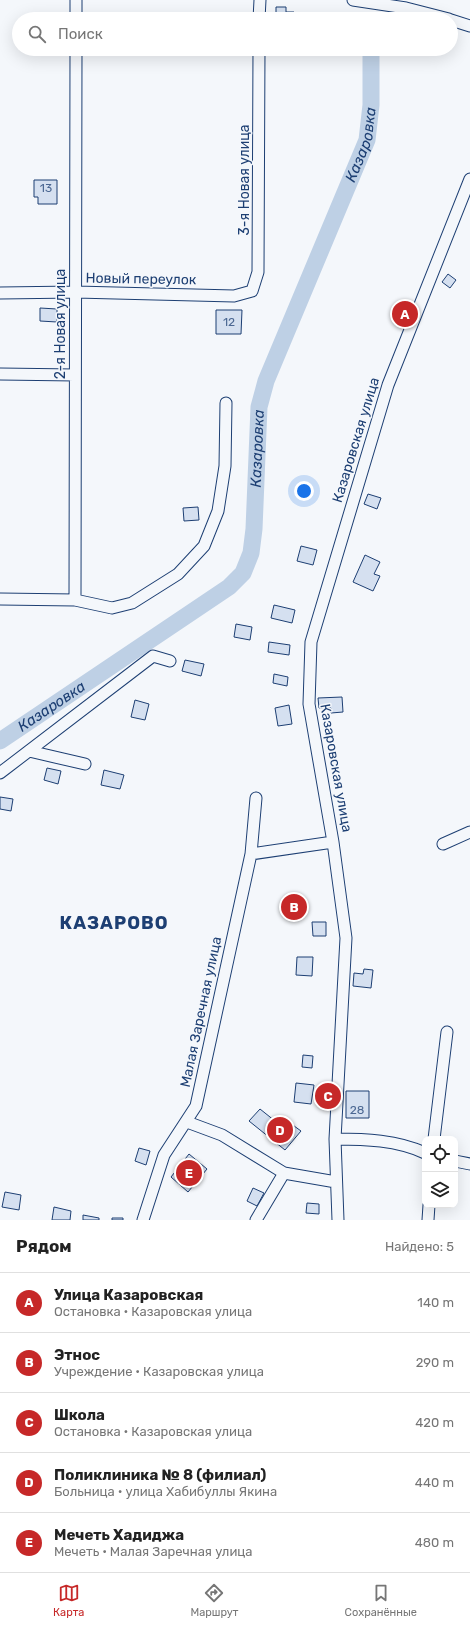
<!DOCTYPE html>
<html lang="ru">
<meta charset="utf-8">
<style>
:root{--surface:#fff;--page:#f2f2f2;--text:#222;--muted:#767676;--line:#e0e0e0;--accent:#c62828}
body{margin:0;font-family:Rubik,sans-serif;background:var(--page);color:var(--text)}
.controls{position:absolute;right:12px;bottom:12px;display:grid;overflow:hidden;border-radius:8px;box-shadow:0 4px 16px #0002}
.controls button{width:36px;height:36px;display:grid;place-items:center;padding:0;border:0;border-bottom:1px solid var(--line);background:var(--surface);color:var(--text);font:20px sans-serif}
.you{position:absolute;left:304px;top:491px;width:14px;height:14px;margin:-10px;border:3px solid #fff;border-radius:50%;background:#1a73e8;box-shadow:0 0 0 6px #1a73e833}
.badge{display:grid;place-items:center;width:26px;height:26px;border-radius:50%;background:var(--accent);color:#fff;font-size:13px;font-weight:700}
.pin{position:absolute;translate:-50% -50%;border:2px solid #fff;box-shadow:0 1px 4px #0006}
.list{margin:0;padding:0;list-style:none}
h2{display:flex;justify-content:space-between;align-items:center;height:52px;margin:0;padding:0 16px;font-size:17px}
h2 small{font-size:13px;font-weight:400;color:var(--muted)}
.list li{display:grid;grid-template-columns:26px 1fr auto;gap:12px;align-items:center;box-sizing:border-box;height:60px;padding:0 16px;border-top:1px solid var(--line)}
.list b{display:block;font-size:15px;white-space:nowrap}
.list p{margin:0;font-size:13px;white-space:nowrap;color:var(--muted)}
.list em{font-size:13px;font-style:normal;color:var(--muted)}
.icon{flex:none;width:22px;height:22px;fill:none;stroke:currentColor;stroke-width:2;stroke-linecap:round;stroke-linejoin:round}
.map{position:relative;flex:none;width:470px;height:1220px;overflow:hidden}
.search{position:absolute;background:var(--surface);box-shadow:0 4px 16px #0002;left:12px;right:12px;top:12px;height:44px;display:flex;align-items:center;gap:10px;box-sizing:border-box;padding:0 14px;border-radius:22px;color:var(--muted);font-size:15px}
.sheet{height:352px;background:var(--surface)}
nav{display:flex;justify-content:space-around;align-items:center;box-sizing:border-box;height:56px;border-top:1px solid var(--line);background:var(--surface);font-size:11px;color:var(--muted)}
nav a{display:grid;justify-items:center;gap:2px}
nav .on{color:var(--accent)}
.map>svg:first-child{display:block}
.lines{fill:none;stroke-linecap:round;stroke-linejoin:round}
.river{stroke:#bed0e5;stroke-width:17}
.building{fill:#d5e0f0;stroke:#1d3f73}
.minor-casing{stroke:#1d3f73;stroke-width:13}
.minor{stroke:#f4f7fb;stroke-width:11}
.labels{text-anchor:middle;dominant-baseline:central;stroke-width:3;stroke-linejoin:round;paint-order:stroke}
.number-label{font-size:12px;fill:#4b6792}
.street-label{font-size:14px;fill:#1d3f73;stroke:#f4f7fb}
.water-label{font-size:15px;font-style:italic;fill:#1d3f73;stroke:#f4f7fb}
.district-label{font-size:18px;font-weight:bold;letter-spacing:1px;fill:#1d3f73;stroke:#f4f7fb}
</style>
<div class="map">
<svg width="470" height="1220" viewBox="0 0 470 1220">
<rect width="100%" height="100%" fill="#f4f7fb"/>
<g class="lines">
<path class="river" id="s1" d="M0 741 229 587 243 573 251 553 254 529 259 407 266 381 367 140 371 105V49"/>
</g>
<path class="building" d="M276 7H286V12H294V19H276Z
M34 180H57V204H38V197H34Z
M448 274 456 280 450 288 442 282Z
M40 308 57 309V322L40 321Z
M216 310H242L241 334H216Z
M368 494 381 498 377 509 364 504Z
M198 507 199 520 184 521 183 508Z
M301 546 317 550 313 565 297 561Z
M365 555 380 562 374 574 380 576 373 591 353 582Z
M274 605 295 610 292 623 271 618Z
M236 624 252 627 250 640 234 637Z
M269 642 290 645 289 655 268 652Z
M185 660 204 664 201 676 182 671Z
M274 674 288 677 287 686 273 683Z
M342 697 343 712 331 713V708H319L318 698Z
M135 700 149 704 145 720 131 717Z
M289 705 292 724 278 726 275 708Z
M47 768 61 771 58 784 44 780Z
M104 770 124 775 120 789 101 785Z
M0 797 13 799 11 811 0 809Z
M285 897 304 898V916L285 915Z
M312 922H326V936H313Z
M297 957H313L312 976 296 975Z
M364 969 373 970 371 988 353 986 354 973 363 974Z
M303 1055 313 1056 312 1068 302 1067Z
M296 1083 314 1085 311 1104 294 1102Z
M346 1091H369V1118H346Z
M260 1109 285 1129 290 1123 301 1131 285 1150 249 1121Z
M139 1148 150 1151 146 1165 135 1161Z
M189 1154 207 1169 188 1192 171 1177Z
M253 1188 264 1193 257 1206 247 1201Z
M5 1192 21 1195 19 1210 2 1207Z
M307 1203 319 1204V1214L306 1213Z
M54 1207 71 1211 70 1220H52Z
M83 1215 99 1218V1220H83Z
M112 1218H123V1220H112Z"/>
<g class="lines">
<defs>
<path id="minor" d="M353 0 406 8 449 19
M76 19V0
M259 19 260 0
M451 20 470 26
M0 293 76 292 234 296 252 291 258 272 259 49
M0 374 75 375
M0 599 75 600 112 608 132 603 178 574 204 546 218 511 225 466 226 403
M75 600 76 49
M29 751 85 764
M0 773 153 656 170 661
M443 844 470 832
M251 854 333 842
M187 1122 222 1135 284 1173 336 1182
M335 1139C365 1139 397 1140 425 1153
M434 1139 447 1032
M455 1161 470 1164
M143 1220 164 1155 196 1106 251 854 256 798
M256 1220 284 1173
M338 1220 335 1139 346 938 333 842 309 704 311 642 388 385 470 179
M428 1220 429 1205"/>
</defs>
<use href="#minor" class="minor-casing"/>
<use href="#minor" class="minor"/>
</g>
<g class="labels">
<g class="number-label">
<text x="46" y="188">13</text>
<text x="229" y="322">12</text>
<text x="357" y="1110">28</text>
</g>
<g class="street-label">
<text transform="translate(244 180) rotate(-90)">3-я Новая улица</text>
<text transform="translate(141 279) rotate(1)">Новый переулок</text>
<text transform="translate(60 324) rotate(-90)">2-я Новая улица</text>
<text transform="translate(356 440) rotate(-73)">Казаровская улица</text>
<text transform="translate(336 768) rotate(80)">Казаровская улица</text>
<text transform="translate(201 1012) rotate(-78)">Малая Заречная улица</text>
</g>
<g class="water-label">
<text stroke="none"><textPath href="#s1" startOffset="746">Казаровка</textPath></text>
<text stroke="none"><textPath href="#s1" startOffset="422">Казаровка</textPath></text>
<text stroke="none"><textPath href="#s1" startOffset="62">Казаровка</textPath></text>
</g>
<g class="district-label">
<text x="114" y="923">КАЗАРОВО</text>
</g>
</g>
</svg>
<div class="controls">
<button><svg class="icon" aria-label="locate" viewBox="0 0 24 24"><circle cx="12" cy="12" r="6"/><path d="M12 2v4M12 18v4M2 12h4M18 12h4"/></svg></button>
<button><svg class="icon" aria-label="layers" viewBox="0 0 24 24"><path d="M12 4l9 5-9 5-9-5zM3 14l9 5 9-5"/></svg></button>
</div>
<div class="you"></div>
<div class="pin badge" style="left:405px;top:314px">A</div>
<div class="pin badge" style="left:294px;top:907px">B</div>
<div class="pin badge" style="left:328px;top:1096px">C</div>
<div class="pin badge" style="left:280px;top:1130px">D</div>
<div class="pin badge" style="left:189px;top:1173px">E</div>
<div class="search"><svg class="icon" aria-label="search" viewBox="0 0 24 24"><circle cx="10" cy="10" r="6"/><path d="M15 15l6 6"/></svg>Поиск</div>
</div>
<section class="sheet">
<h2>Рядом<small>Найдено: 5</small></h2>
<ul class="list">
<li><span class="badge">A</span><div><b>Улица Казаровская</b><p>Остановка · Казаровская улица</p></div><em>140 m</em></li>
<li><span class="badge">B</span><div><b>Этнос</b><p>Учреждение · Казаровская улица</p></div><em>290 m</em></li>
<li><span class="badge">C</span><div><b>Школа</b><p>Остановка · Казаровская улица</p></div><em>420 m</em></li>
<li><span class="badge">D</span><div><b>Поликлиника № 8 (филиал)</b><p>Больница · улица Хабибуллы Якина</p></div><em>440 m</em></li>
<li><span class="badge">E</span><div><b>Мечеть Хадиджа</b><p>Мечеть · Малая Заречная улица</p></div><em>480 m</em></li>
</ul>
</section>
<nav>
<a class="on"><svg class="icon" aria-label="map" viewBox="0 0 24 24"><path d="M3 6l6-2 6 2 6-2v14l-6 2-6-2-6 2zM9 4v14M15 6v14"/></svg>Карта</a>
<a><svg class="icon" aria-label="directions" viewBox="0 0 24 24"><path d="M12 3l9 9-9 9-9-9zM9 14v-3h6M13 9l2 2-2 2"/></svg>Маршрут</a>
<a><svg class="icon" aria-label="saved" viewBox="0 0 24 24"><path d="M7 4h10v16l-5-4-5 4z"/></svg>Сохранённые</a>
</nav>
